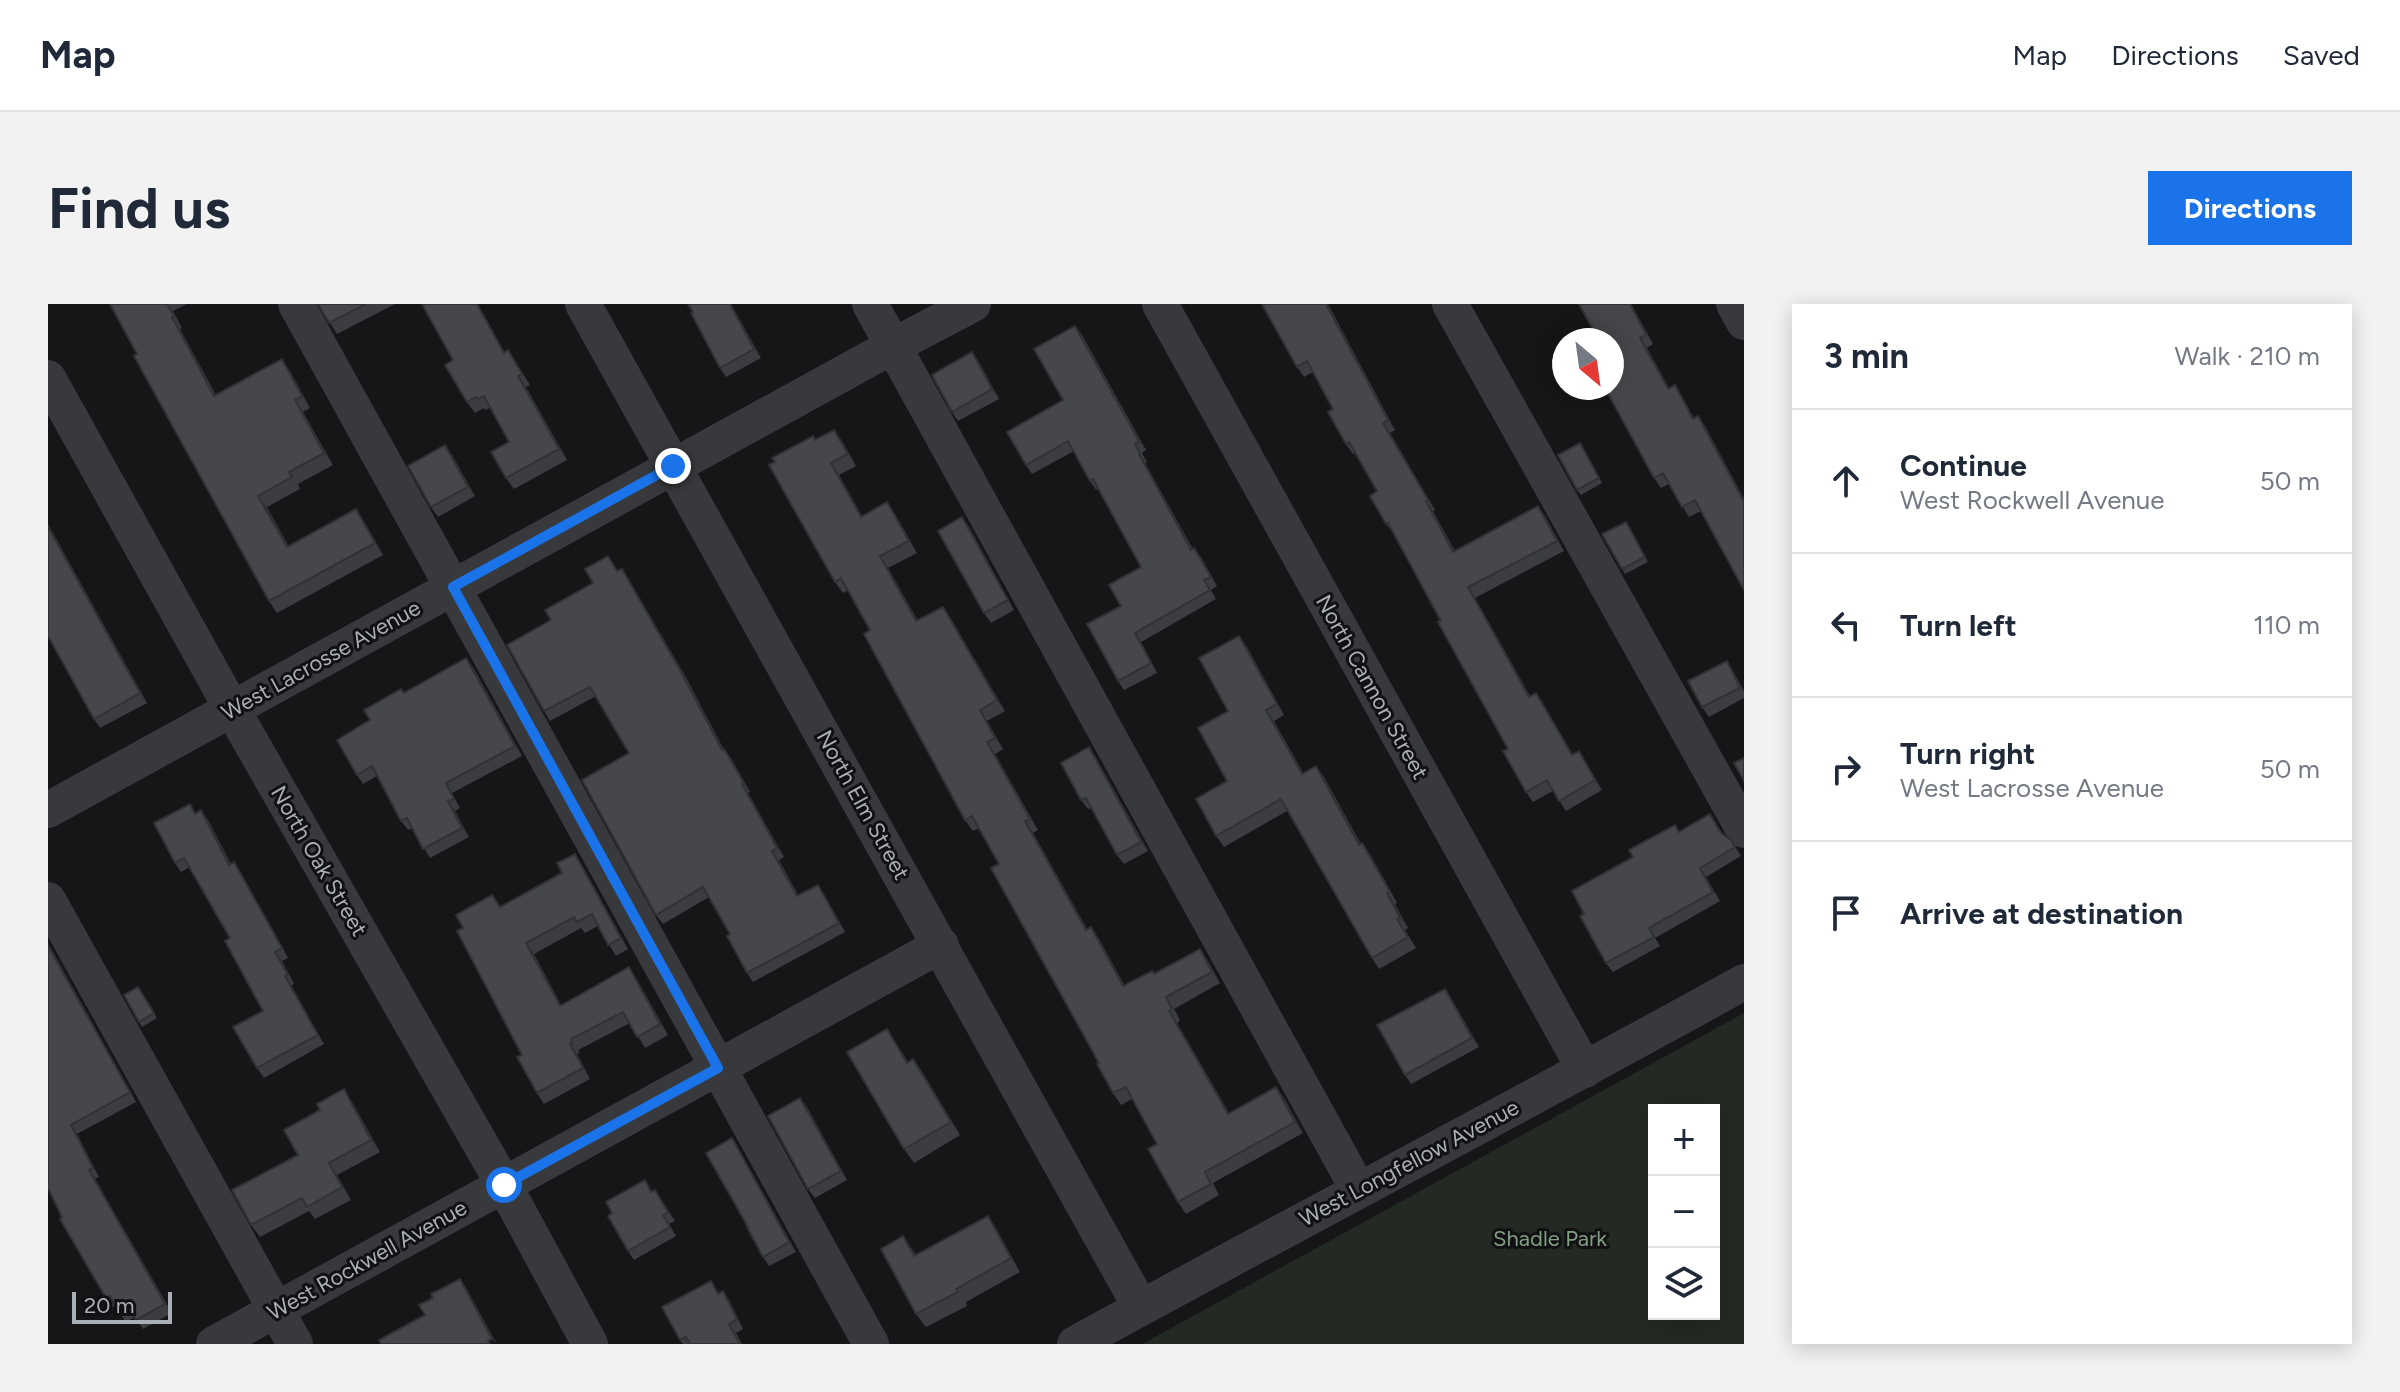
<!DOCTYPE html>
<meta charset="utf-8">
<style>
:root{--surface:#fff;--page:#f2f2f3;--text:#1f2937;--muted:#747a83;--line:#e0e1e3;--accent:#1a73e8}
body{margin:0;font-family:Figtree,sans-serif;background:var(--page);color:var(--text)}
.controls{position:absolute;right:24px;bottom:24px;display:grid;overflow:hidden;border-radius:0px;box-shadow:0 4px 20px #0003}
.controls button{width:72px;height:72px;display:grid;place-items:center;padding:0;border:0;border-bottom:2px solid var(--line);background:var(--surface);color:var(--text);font:40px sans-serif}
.compass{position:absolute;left:1504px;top:24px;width:72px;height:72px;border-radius:50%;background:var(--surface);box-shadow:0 4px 20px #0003;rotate:151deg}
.scale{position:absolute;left:24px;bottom:20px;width:100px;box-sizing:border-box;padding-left:8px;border:4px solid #aaafb6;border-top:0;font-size:22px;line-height:28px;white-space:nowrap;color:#aaafb6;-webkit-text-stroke:6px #111113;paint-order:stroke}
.stop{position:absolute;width:24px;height:24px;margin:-18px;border:6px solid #1a73e8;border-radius:50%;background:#fff}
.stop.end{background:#1a73e8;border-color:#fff;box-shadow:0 2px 8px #0008}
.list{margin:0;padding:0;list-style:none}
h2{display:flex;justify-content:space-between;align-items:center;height:104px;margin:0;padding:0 32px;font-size:34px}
h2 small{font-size:26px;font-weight:400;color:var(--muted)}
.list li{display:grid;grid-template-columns:52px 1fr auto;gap:24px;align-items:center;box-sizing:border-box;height:144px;padding:0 32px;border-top:2px solid var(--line)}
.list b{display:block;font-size:30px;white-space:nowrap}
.list p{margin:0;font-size:26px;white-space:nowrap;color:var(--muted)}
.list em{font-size:26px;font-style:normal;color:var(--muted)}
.icon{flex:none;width:44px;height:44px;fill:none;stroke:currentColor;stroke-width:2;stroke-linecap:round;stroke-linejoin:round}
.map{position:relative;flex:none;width:1696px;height:1040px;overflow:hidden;border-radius:0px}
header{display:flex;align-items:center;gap:48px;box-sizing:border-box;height:112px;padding:0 40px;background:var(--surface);border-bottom:2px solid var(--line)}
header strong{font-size:38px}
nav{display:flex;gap:44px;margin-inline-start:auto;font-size:28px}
.intro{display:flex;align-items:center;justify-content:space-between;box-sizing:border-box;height:192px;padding:0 48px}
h1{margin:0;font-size:56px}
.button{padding:20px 36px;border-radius:0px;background:var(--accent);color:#fff;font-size:28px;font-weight:700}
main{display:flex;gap:48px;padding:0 48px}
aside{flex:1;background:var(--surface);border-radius:0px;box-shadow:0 4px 20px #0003}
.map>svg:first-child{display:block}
.green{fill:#232a23;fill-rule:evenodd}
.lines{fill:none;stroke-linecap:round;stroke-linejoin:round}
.minor{stroke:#38393c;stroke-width:36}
.wall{fill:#3b3d40}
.shaded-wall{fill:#303234}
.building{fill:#45474a;stroke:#303234;stroke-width:2}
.route{stroke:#1a73e8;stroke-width:10}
.labels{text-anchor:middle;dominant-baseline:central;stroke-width:6;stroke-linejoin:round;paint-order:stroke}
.street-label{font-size:22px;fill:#aaafb6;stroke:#111113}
.park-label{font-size:22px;fill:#839f83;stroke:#111113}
</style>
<header>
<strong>Map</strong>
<nav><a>Map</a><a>Directions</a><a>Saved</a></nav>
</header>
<div class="intro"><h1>Find us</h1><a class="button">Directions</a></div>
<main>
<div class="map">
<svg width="1696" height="1040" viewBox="0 0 1696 1040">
<rect width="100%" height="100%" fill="#161618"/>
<path class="green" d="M1696 709V1040H1094ZM1606 806H1666V1010H1606Z"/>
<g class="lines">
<path class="minor" d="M248 0 823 1040
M535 0 1093 1004
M822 0 1310 885
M1112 0 1537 766
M1402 0 1696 526
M1686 0 1696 18
M0 74 184 405 456 881 542 1040
M0 506 845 42 925 0
M0 596 247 1040
M166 1040 893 641
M1027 1040C1249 918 1474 801 1696 678"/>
</g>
<path class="wall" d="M62 0H139L125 7 134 24 132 25 168 91 242 67 262 104 255 108 285 161 250 180 252 185 219 203 240 243 316 217 335 251 229 309 221 297Z
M270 0H347L289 30Z
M683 0 713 54 678 73 672 64Z
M1214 0H1280L1347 126 1342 129 1387 206 1385 207 1407 247 1497 212 1516 247 1427 294 1482 392 1488 389 1525 451 1531 447 1554 486 1518 507 1505 487 1485 498 1478 488 1460 445 1346 230 1338 220 1329 187 1307 149 1305 150 1298 140 1285 105 1265 68 1256 73 1249 63Z
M1531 0H1583L1605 40 1599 44 1621 84 1627 81 1646 114 1657 122 1696 195V286L1653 207 1641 213 1621 180 1613 184 1606 174 1544 24Z
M1027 22 1034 31 1098 146 1094 149 1099 158 1097 159 1145 245 1146 244 1153 253 1169 282 1163 286 1168 295 1093 338 1109 369 1076 386 1070 377 1073 302 1093 263 1050 185 1048 186 1042 177 1026 147 984 170 978 161 1015 96Z
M460 46 482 81 478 83 519 156 466 185 458 174 461 138 442 104 437 106 436 104 427 109 419 98 405 56 457 48Z
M931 58 951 95 910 117 904 108Z
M768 136 794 137 808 162 791 171 814 212 847 210 869 249 840 264 870 317 903 315 957 407 939 417 955 445 947 450 990 526 985 529 1039 625 1051 635 1077 682 1106 670 1160 657 1172 679 1126 705 1132 716 1129 719 1181 809 1236 794 1255 829 1165 879 1171 891 1138 910 1130 898 1109 840 1084 795 1073 801 1065 789 951 560 931 524 925 527 917 516 822 326 800 286 795 289 787 278Z
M1532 139 1554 179 1533 191 1529 186Z
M404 151 427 192 390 213 383 203Z
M1578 218 1600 258 1577 270 1574 265Z
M0 220 99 399 52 424 46 415Z
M921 223 966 306 943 319 936 309Z
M560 252 570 267 580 274 640 377 676 446 683 454 702 488 700 489 736 553 731 556 750 591 776 590 797 628 705 678 699 669 682 630 661 593 615 620 608 611 581 449 548 392 502 417 496 407 545 279Z
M1199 343 1236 411 1226 417 1255 469 1276 473 1313 540 1314 539 1322 550 1349 599 1347 600 1360 624 1357 626 1368 644 1331 665 1324 654 1239 507 1176 543 1168 532 1179 477 1180 407Z
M425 363 474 452 404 489 412 504 407 507 421 533 382 554 364 524 360 526 353 517 329 472 315 480 309 471 322 416 356 389Z
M1685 367 1696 387V394L1661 413 1654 403Z
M1041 443 1047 452 1100 547 1076 560 1069 551 1043 504 1040 505 1033 496Z
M149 509 160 516 183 560 192 568 230 635 240 654 234 657 246 680 243 682 276 740 216 774 209 764 215 707 182 634 142 563 133 568 127 559Z
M1668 519 1674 529 1683 536 1693 552 1658 573 1672 597 1607 634 1612 642 1565 668 1558 659 1536 610 1632 528Z
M527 550 534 561 580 645 568 652 550 622 537 629 533 624 486 650 513 701 588 674 620 731 597 744 582 719 530 746 532 749 529 750 542 775 496 800 489 789 474 751 453 603 514 569Z
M0 639 88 798 29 830 51 873 47 875 124 1009 95 1025 87 1013 78 1018 67 1002 65 1003 58 994 14 913 10 902Z
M90 683 109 714 94 723 91 718Z
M1397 685 1403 694 1431 743 1363 780 1357 771Z
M839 725 860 758 875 769 912 831 866 859 856 845Z
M752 794 759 803 799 876 767 894 760 885Z
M304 798 332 848 289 871 303 896 267 915 261 907 212 933 203 921 250 851Z
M690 844 748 948 721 962 715 953 700 923Z
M607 886 627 917 621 920 628 932 586 956 580 947 604 888Z
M949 926 972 968 918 998 919 1002 878 1023 868 1010 855 932 868 951Z
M681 996 695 1025 688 1029 694 1040H635L632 1036Z"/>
<path class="shaded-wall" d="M119 0 125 7 134 24 126 12Z
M429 0H430L463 60 456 49Z
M682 0H683L713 54 706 45Z
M1278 0H1280L1347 126 1340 116Z
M1582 0H1583L1605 40 1598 30Z
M124 13 132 25 174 104 166 92Z
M1027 22 1034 31 1098 146 1091 137Z
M1592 34 1599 44 1627 95 1620 85Z
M924 48 931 58 951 95 944 85Z
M234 55 242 67 262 104 254 92Z
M470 72 478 83 519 156 511 145Z
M247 96 255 108 285 161 276 149Z
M1650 112 1657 122 1696 195V198Z
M1335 119 1342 129 1387 206 1380 196Z
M786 126 794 137 808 162 800 150Z
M397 141 404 151 427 192 420 183Z
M1091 150 1097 159 1150 255 1143 246Z
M783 159 791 171 821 224 813 213Z
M210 192 219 203 248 255 239 243Z
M1378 197 1385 207 1412 258 1405 248Z
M839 198 847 210 869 249 861 237Z
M1490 202 1497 212 1516 247 1509 237Z
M308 205 316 217 335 251 327 239Z
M914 213 921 223 966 306 960 296Z
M0 220 99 399 92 389 0 223Z
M832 252 840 264 876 329 868 317Z
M574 265 640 377 681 456 674 446Z
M1420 283 1427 294 1488 403 1481 393Z
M895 303 903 315 957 407 949 396Z
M1087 329 1093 338 1109 369 1103 359Z
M1191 332 1199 343 1236 411 1229 400Z
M418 354 425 363 474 452 467 442Z
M1679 357 1685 367 1696 389 1692 384Z
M1488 389 1495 399 1531 461 1524 451Z
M932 406 939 417 955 445 947 434Z
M1218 406 1226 417 1262 481 1254 470Z
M939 438 947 450 990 526 982 515Z
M1041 443 1047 452 1100 547 1093 538Z
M676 445 683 454 702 488 696 479Z
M1531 447 1538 458 1554 486 1547 476Z
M1268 462 1276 473 1319 552 1311 541Z
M694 480 700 489 736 553 729 544Z
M400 497 407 507 421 533 414 524Z
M153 506 160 516 188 570 181 561Z
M977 517 985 529 1046 637 1038 626Z
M1314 539 1322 550 1349 599 1342 588Z
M724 547 731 556 756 601 749 592Z
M527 550 534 561 580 645 573 634Z
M770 581 776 590 797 628 791 619Z
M1339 589 1347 600 1360 624 1352 614Z
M1043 623 1051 635 1083 694 1075 682Z
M0 639 88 798 82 788 0 642Z
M478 639 486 650 519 712 512 702Z
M1152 645 1160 657 1172 679 1164 668Z
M227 648 234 657 246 680 240 671Z
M581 663 588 674 620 731 612 720Z
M1397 685 1403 694 1431 743 1424 734Z
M1121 707 1129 719 1188 821 1180 810Z
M522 740 529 750 542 775 535 764Z
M865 755 875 769 912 831 903 818Z
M1228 783 1236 794 1255 829 1247 818Z
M296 785 304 798 332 848 323 836Z
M752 794 759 803 799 876 793 867Z
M23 821 29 830 51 873 45 864Z
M684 834 690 844 748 948 741 938Z
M281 859 289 871 303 896 294 883Z
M41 866 47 875 124 1009 117 1000Z
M940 912 949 926 972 968 963 954Z
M412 975 420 987 449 1040 444 1035Z
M675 987 681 996 695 1025 689 1015Z"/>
<path class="building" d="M62 0H119L126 12 124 13 166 92 234 55 254 92 247 96 276 149 241 168 244 173 210 192 239 243 308 205 327 239 221 297 86 52 89 50Z
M270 0H318L281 19Z
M374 0H429L456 49 460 46 474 70 470 72 511 145 458 174 443 148 461 138 436 92 430 95 428 93 419 98 397 61 405 56Z
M640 0H682L706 45 672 64 643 9 645 8Z
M1214 0H1278L1340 116 1335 119 1380 196 1378 197 1405 248 1490 202 1509 237 1420 283 1481 393 1488 389 1524 451 1531 447 1547 476 1511 497 1499 476 1478 488 1455 447 1460 445 1390 318 1393 317 1340 219 1338 220 1322 192 1329 187 1301 138 1298 140 1280 108 1285 105 1259 57 1249 63Z
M1531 0H1582L1598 30 1592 34 1620 85 1627 81 1645 115 1650 112 1696 198V286L1647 196 1634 203 1615 169 1606 174 1557 84H1564V36H1530L1529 33 1544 24Z
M1027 22 1091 137 1087 140 1092 149 1091 150 1143 246 1146 244 1163 273 1156 276 1162 286 1087 329 1103 359 1070 377 1039 320 1073 302 1061 281 1093 263 1045 175 1042 177 1020 137 978 161 959 128 1015 96 986 45Z
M924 48 944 85 904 108 884 71Z
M786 126 800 150 783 159 813 213 839 198 861 237 832 252 868 317 895 303 949 396 932 406 947 434 939 438 982 515 977 517 1038 626 1043 623 1075 682 1104 667 1106 670 1152 645 1164 668 1118 693 1124 705 1121 707 1180 810 1228 783 1247 818 1157 868 1163 880 1130 898 1100 845 1109 840 1078 783 1065 789 1049 760 1051 759 943 564 951 560 924 512 917 516 816 330 822 326 793 274 787 278 721 161 727 158 724 154 765 132 767 136Z
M1532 139 1551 174 1529 186 1510 151Z
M397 141 420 183 383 203 360 162Z
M914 213 960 296 936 309 890 227Z
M1578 218 1597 253 1574 265 1554 230Z
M0 223 92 389 46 415 0 332Z
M560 252 569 267 574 265 633 368 674 446 676 445 696 479 694 480 729 544 724 547 749 592 770 581 791 619 699 669 679 632 682 630 655 583 608 611 534 476 581 449 542 383 496 407 459 341 503 316 497 306 545 279 537 265Z
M1191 332 1229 400 1218 406 1254 470 1268 462 1311 541 1314 539 1342 588 1339 589 1352 614 1349 615 1360 633 1324 654 1233 495 1168 532 1148 495 1179 477 1150 424 1180 407 1151 354Z
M418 354 467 442 398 479 406 495 400 497 414 524 375 545 359 514 353 517 324 462 309 471 289 436 322 416 316 406 353 385 356 389Z
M1679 357 1692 384 1654 403 1640 377Z
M1041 443 1093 538 1069 551 1038 494 1033 496 1013 459Z
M1696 454V477L1686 459Z
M142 500 147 510 153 506 181 561 186 558 224 626 234 644 227 648 240 671 237 672 270 731 209 764 185 723 215 707 177 637 182 634 136 554 127 559 106 519Z
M1662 510 1672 528 1683 536 1687 543 1652 564 1665 588 1601 624 1606 633 1558 659 1532 612 1536 610 1524 587 1585 553 1581 546 1627 521 1631 528Z
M527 550 573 634 560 641 544 610 529 618 526 613 478 639 512 702 581 663 612 720 589 733 575 708 523 735 524 738 522 740 535 764 489 789 469 753 474 751 409 627 415 624 408 611 444 591 452 603 514 569 509 559Z
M0 642 82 788 23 821 45 864 41 866 117 1000 88 1016 81 1003 71 1009 62 992 58 994 12 915 14 913 0 884Z
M90 683 106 709 91 718 76 691Z
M1397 685 1424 734 1357 771 1329 721Z
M839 725 859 759 865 755 903 818 856 845 799 748Z
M296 785 323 836 281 859 294 883 259 903 254 894 203 921 184 886 250 851 236 826 272 806 269 800Z
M752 794 793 867 760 885 720 812Z
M684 834 741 938 715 953 699 923H700L658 849Z
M597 876 603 888 607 886 620 908 615 911 622 923 580 947 560 912 564 909 558 898Z
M940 912 963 954 908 985 910 988 868 1010 833 945 855 932 866 952Z
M412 975 444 1035 440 1037 442 1040H333L331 1036 377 1011 371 1001 385 994 383 990Z
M663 977 670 990 675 987 689 1015 681 1020 692 1040H642L638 1033 632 1036 614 1003Z"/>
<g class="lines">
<path class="route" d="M456 881 670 764 405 283 625 162"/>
</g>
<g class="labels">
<g class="street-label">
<text transform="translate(273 356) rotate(-29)">West Lacrosse Avenue</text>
<text transform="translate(1324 383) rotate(61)">North Cannon Street</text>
<text transform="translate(815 501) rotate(61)">North Elm Street</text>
<text transform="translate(271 557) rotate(60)">North Oak Street</text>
<text transform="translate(1361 859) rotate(-28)">West Longfellow Avenue</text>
<text transform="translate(319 956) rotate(-29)">West Rockwell Avenue</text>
</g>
<g class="park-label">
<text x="1502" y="934">Shadle Park</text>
</g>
</g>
</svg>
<div class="controls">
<button>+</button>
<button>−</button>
<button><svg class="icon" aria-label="layers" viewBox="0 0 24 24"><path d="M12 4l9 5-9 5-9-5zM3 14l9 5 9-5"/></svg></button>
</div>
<svg class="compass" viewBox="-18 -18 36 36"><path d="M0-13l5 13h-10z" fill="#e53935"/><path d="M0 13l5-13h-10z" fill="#747a83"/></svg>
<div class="scale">20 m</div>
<div class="stop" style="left:456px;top:881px"></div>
<div class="stop end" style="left:625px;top:162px"></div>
</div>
<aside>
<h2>3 min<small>Walk · 210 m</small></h2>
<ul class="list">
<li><svg class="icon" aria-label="ahead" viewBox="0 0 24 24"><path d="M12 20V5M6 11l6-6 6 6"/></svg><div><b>Continue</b><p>West Rockwell Avenue</p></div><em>50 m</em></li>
<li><svg class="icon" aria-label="left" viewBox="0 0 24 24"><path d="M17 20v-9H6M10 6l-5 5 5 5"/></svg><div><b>Turn left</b></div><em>110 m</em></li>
<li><svg class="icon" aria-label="right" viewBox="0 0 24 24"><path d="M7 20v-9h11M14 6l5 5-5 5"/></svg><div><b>Turn right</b><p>West Lacrosse Avenue</p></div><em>50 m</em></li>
<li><svg class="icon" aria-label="arrive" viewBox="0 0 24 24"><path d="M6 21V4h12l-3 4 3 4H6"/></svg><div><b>Arrive at destination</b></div></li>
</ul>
</aside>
</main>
